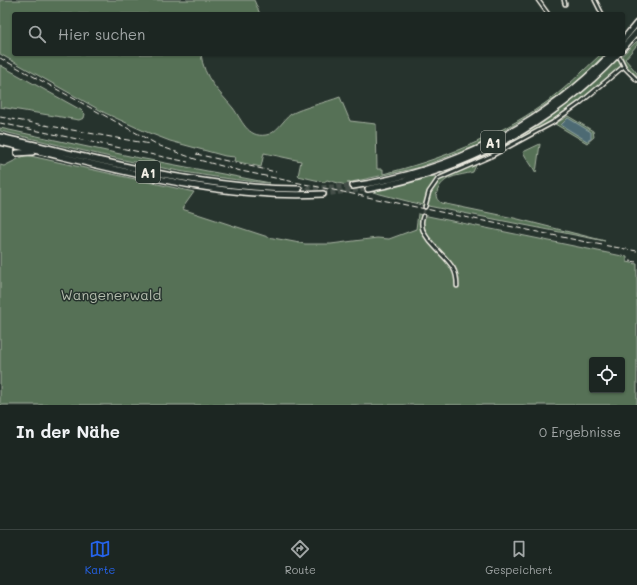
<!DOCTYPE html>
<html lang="de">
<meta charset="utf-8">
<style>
:root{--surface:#1c2622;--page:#29322f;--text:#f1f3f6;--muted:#a0a5a5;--line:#3a4340;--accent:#2563eb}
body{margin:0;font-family:Mali,sans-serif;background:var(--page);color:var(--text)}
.controls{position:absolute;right:12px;bottom:12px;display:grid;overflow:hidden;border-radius:4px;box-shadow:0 1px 3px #0004}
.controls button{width:36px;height:36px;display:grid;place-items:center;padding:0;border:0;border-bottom:1px solid var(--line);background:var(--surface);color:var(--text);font:20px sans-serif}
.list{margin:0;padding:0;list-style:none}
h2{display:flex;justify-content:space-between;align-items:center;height:52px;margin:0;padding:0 16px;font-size:17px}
h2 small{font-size:13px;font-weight:400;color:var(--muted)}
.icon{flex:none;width:22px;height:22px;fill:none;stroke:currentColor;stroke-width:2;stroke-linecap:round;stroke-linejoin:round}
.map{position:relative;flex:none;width:637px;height:405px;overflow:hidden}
.search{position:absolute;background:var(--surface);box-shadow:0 1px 3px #0004;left:12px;right:12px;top:12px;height:44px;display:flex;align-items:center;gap:10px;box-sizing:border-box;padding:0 14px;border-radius:4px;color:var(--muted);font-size:15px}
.sheet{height:124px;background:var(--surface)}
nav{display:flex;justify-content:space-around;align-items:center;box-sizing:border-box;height:56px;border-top:1px solid var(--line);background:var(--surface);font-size:11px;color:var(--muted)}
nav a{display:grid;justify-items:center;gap:2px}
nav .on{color:var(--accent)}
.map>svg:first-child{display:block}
.green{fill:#567157;stroke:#a5b1a0;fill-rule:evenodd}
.water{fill:#4d6b73;stroke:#90a1a2}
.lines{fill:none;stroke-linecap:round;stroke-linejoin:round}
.street-tunnel{stroke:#455049;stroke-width:2.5;stroke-dasharray:2.5 1;stroke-linecap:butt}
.highway-tunnel{stroke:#455049;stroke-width:5;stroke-dasharray:5 2.5;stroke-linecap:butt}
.street-casing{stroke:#f4f1e8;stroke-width:5.5}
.highway-casing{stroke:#f4f1e8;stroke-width:8}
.street{stroke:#26332d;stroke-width:2.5}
.highway{stroke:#26332d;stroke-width:5}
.rail{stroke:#f4f1e8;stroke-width:1;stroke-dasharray:6 3;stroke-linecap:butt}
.labels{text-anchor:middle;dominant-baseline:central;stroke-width:3;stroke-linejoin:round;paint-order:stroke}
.shield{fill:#26332d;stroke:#b6b8b0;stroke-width:1}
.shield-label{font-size:13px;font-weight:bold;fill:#f4f1e8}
.park-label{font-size:14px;fill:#b5beae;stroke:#26332d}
</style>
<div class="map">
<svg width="637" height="405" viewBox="0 0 637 405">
<rect width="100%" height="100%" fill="#26332d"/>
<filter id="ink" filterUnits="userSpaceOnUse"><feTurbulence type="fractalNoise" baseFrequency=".025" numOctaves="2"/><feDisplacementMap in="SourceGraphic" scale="8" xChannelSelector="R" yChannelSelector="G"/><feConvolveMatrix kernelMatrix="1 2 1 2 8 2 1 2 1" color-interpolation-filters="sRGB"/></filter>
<g filter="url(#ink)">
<path class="green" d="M0 0H254L260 14H14V54H201C204 79 218 90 233 108 242 120 247 138 266 135 276 134 283 120 291 114 302 108 327 102 340 97L350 121 376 124 377 169H383V174C440 160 495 138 544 104 564 90 583 71 601 54H605L581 78 559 96 514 125 474 147 417 168 347 183 374 191 435 176 437 179 440 178V175L496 150 540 125 588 88 637 41V45L625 59 637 73V80L624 66 580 103 556 120 477 163 473 172C459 176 443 175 437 192 435 197 437 200 441 203L514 218 605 241 428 206 424 207 422 205 327 180 324 182 298 176 301 161 264 153 261 167 234 161 235 157 225 156 170 141 144 131 105 113 0 54Z
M0 65 81 110 85 114 84 118 79 120 0 107Z
M568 116 593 131 594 137 587 143 555 124Z
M0 128 134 157 270 183C178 176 90 152 0 131Z
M540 144 536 173C532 165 527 160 523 152Z
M26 155 194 192 182 209 268 237 305 244H331L377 238 389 239 416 229 418 214 627 257V262L637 264V405H0V165L4 166ZM592 360H622V390H592Z"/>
<path class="water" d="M568 118 591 132V139L587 141 561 125Z"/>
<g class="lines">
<path class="street-tunnel" d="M423 216 425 207"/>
<path class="highway-tunnel" d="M299 189 353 186
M323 194 368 189"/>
<defs>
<path id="street" d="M538 0 548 14
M564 0 565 4
M595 0 602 14
M620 58 625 68 637 80
M425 207 429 192 438 179 491 156 552 123 580 103 624 66
M423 216C415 236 444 252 453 268 456 273 457 280 457 286"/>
<path id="highway" d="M623 40 637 23
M623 48 637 32
M0 137C99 159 197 189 299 189
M0 142C107 166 213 200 323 194
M17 153 32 152
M353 186C451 172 542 126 611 54
M368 189C464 171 551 125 618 54"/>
</defs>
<use href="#street" class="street-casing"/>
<use href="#highway" class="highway-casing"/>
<use href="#street" class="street"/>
<use href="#highway" class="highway"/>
<path class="rail" d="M0 58 160 146 195 159 241 171 591 243 637 251
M0 117 150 144
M0 123 188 162
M196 154 276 172
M630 261 637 262"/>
</g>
</g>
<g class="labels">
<g class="shield">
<rect x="481" y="131" width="24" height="22" rx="3"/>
<rect x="136" y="161" width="24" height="22" rx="3"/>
</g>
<g class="shield-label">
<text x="493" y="142">A1</text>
<text x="148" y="172">A1</text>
</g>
<g class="park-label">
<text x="111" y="294">Wangenerwald</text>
</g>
</g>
</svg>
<div class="controls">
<button><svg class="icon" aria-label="locate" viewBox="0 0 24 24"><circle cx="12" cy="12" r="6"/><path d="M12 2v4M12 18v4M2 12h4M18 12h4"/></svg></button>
</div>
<div class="search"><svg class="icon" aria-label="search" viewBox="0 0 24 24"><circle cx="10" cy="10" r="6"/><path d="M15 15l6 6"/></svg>Hier suchen</div>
</div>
<section class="sheet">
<h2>In der Nähe<small>0 Ergebnisse</small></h2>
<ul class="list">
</ul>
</section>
<nav>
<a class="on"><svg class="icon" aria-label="map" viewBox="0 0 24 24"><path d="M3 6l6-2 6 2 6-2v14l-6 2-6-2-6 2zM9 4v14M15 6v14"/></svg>Karte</a>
<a><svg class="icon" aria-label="directions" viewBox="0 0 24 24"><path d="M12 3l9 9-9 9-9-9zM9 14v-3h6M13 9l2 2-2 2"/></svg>Route</a>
<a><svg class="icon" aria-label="saved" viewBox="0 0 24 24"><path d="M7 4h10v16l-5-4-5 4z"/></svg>Gespeichert</a>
</nav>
